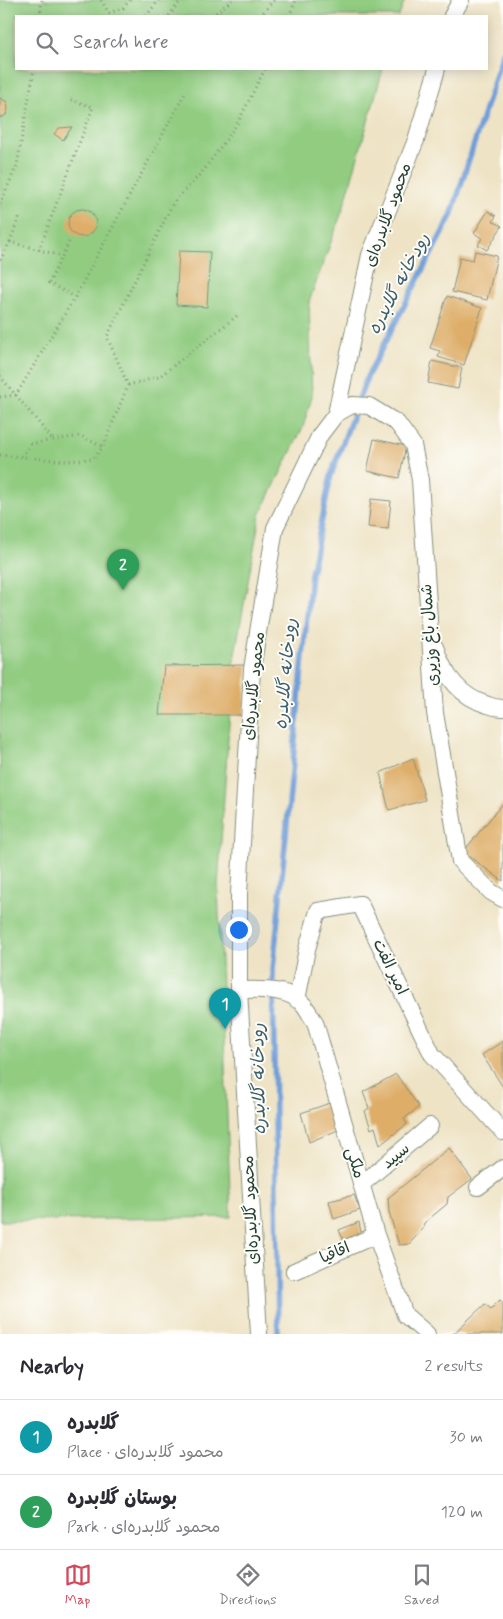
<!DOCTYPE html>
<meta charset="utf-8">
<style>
:root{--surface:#fff;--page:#f2f2f3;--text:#2b2b33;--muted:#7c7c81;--line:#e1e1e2;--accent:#d1495b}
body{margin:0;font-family:Mynerve,"Playpen Sans Arabic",sans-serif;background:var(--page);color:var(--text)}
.you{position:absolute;left:238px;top:929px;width:18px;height:18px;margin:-12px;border:4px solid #fff;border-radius:50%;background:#1a73e8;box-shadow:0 0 0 8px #1a73e833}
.badge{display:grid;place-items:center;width:32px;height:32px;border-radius:50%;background:var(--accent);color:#fff;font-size:16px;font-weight:700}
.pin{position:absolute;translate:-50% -41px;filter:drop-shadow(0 1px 2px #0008)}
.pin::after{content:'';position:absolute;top:26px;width:18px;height:15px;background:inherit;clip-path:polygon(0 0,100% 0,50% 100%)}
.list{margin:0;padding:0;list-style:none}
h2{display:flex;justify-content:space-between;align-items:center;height:65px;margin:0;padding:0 20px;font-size:21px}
h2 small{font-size:16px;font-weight:400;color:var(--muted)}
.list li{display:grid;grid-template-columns:32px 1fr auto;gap:15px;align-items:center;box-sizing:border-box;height:75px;padding:0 20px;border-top:1px solid var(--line)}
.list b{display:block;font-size:19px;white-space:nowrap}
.list p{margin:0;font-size:16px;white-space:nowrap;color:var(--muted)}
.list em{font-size:16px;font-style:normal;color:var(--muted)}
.icon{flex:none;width:28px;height:28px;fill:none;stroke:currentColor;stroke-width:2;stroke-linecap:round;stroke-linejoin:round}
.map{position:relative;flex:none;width:503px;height:1334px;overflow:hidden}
.search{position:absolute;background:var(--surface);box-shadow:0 2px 12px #0003;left:15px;right:15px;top:15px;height:55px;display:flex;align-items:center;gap:12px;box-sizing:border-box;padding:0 18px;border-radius:0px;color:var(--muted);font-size:19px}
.sheet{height:215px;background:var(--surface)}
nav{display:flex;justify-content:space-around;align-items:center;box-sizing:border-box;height:70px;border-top:1px solid var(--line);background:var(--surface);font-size:14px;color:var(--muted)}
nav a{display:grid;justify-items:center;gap:2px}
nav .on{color:var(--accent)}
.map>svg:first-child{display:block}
.green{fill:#91cc81;stroke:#58845a}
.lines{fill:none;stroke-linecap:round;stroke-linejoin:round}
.stream{stroke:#6f9ed8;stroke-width:5.5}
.building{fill:#dead67}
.street-casing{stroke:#86907c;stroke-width:18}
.path{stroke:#86907c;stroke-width:3;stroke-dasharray:1 4;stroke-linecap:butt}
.street{stroke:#fff;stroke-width:16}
.labels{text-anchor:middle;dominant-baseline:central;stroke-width:4;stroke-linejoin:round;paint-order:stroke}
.street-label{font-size:16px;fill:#1f3d34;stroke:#fdfcf7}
.water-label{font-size:18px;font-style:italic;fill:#3b5f6d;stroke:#fdfcf7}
</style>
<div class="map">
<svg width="503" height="1334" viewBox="0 0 503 1334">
<rect width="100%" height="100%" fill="#fdfcf7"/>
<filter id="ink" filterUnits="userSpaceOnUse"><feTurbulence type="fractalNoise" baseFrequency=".02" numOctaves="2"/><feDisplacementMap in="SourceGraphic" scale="10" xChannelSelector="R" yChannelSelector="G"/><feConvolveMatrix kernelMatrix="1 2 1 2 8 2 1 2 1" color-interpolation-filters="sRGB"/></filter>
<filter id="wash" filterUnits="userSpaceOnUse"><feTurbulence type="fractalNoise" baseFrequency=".0096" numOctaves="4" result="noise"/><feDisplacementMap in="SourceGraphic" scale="20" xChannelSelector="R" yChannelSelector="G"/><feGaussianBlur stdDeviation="1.12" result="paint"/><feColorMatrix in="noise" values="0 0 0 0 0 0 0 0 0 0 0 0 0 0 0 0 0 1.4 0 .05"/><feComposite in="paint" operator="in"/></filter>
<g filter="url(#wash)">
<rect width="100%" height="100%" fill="#eee3c5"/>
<path class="green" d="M0 0H405L399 16H16V69H383L343 209 309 302 312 396 303 427 260 515 233 665 218 886 231 1217 1 1221 0 1217Z"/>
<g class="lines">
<path class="stream" d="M278 1334 273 970 311 574 331 475 367 377 451 216 503 53"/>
</g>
<g id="blocks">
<path class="building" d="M0 98 7 102 8 109 6 115 0 118Z
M72 127 63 140 54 134 59 128Z
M68 223a14 14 0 1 1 28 0a14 14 0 1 1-28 0Z
M488 211 496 216 493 221 502 226 487 250 478 245 482 238 474 233Z
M179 251 210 252 207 307 176 305Z
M475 251 497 256 487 300 452 292 460 257 473 260Z
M447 296 482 308 464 365 438 357 440 351 430 348Z
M432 361 462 368 458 389 428 383Z
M374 439 406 446 399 478 367 471Z
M371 499 391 501 388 529 368 527Z
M247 665 244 715H159L164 666Z
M413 758 425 800 389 810 380 773Z
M503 803V881L463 852Z
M503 1041V1087L482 1055Z
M396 1074 419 1107 404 1119 407 1124 380 1145 375 1127 371 1129 365 1111 369 1108 363 1092Z
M330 1103 338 1130 309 1142 301 1113Z
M449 1148 472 1179 448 1197 447 1204 424 1223 423 1229 409 1244 399 1245 389 1212 388 1198Z
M354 1195 360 1210 334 1219 329 1201Z
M359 1222 362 1238 345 1244 339 1230Z
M500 1300 503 1303V1334H453L485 1304 491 1309Z"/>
</g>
</g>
<g filter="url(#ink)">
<use href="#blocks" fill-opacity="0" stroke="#86907c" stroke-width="1"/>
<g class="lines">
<defs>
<path id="street" d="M452 16 461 0
M336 414 352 405 369 406 397 423 413 445 420 480 435 713 460 861 491 892 503 899
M435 647C444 675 460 697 488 705 493 707 498 708 503 708
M239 990C259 990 289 987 304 1005 308 1010 311 1017 315 1022L376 1235 405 1315 427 1334
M297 1000 307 949 318 911 360 904 432 1054 503 1132
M361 1185 430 1126
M478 1187 503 1168
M294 1271 376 1235
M259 1334 239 990V894L252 669 275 528 320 435 336 414 370 255 416 140 437 69"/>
</defs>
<use href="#street" class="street-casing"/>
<path class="path" d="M101 0 109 13 123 8 130 0
M40 16 42 0
M146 16 159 0
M169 16 181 0
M212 16 232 0
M260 16 274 0
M289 16 296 0
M0 204 17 165 34 69
M10 242 20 215
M69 242 49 283 75 297
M39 250 93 107 71 100
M0 260 10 242 62 256
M0 376 53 440 31 444 22 456
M128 385 159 377 238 315
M0 397 16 395 75 297 186 91
M53 440 81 436 103 447
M0 455 65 461 93 459 103 447 128 385 107 337 173 203 204 170 237 124 265 69"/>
<use href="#street" class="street"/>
</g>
</g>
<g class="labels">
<g class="street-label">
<text transform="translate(388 215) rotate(-70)">محمود گلابدره‌ای</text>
<text transform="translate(430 635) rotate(-94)">شمال باغ وزیری</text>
<text transform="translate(254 686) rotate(-84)">محمود گلابدره‌ای</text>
<text transform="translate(390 967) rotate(64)">امیر الفت</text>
<text transform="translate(396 1156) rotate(-40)">سپید</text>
<text transform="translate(355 1163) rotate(74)">ملکی</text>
<text transform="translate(251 1210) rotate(-93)">محمود گلابدره‌ای</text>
<text transform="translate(335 1253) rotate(-23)">اقاقیا</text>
</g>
<g class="water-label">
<text transform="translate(399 284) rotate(-62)">رودخانه گلابدره</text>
<text transform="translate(286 674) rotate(-85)">رودخانه گلابدره</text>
<text transform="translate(259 1079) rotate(-91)">رودخانه گلابدره</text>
</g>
</g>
</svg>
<div class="you"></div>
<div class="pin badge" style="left:225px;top:1029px;background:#0f9aa8">1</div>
<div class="pin badge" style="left:123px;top:590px;background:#2e9e5b">2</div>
<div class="search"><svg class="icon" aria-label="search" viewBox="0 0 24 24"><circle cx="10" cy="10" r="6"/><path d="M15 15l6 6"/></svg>Search here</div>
</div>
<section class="sheet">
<h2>Nearby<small>2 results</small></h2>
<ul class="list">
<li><span class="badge" style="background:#0f9aa8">1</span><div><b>گلابدره</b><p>Place · محمود گلابدره‌ای</p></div><em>30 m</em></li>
<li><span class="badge" style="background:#2e9e5b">2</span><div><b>بوستان گلابدره</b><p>Park · محمود گلابدره‌ای</p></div><em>120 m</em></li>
</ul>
</section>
<nav>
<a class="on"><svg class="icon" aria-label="map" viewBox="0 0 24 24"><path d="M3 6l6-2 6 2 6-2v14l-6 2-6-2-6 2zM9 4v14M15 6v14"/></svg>Map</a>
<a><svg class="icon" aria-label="directions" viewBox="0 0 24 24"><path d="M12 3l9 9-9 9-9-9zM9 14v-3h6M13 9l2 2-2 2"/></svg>Directions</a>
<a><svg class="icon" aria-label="saved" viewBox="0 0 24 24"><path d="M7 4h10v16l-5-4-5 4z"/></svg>Saved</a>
</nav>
